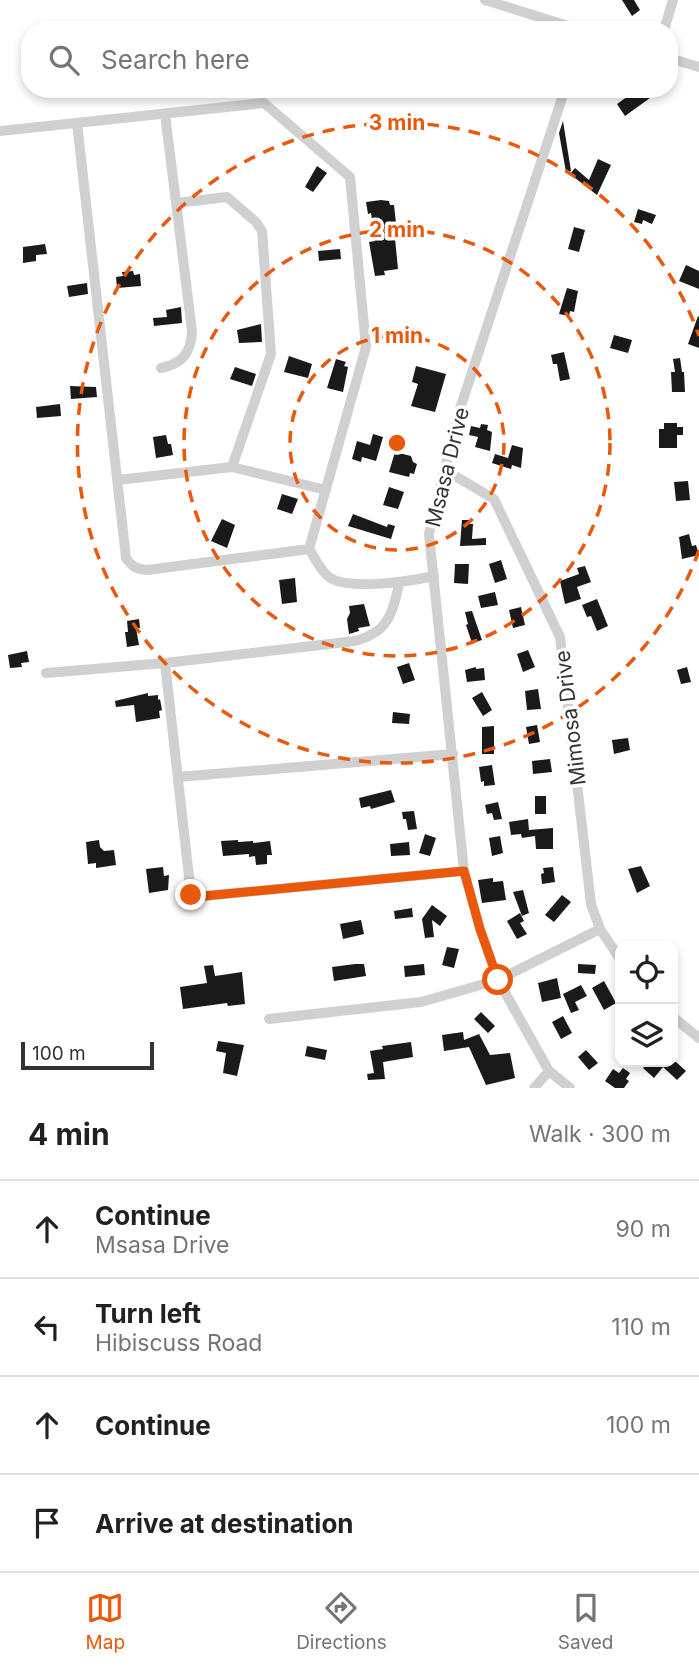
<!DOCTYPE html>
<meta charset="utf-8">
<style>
:root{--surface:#fff;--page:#f2f2f2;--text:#202124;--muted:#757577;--line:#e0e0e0;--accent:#ea580c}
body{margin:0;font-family:Inter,sans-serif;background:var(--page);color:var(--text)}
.controls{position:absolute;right:21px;bottom:21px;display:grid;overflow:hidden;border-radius:14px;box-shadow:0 4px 10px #0003}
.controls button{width:63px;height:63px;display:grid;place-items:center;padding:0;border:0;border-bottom:2px solid var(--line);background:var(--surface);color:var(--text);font:35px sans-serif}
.scale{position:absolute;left:21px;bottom:18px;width:133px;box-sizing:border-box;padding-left:7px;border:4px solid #333;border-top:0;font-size:19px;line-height:24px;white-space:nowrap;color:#333;-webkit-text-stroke:5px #fff;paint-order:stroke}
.stop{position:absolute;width:21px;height:21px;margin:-16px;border:5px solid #ea580c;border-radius:50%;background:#fff}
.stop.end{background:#ea580c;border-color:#fff;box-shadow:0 2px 7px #0008}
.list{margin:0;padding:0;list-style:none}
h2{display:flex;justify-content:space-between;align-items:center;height:91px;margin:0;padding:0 28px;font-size:30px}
h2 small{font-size:23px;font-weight:400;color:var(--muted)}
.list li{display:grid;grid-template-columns:46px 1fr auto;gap:21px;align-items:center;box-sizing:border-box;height:98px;padding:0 28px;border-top:2px solid var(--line)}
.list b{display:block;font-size:26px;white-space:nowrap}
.list p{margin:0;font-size:23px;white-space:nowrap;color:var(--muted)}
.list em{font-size:23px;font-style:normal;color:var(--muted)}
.icon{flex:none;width:38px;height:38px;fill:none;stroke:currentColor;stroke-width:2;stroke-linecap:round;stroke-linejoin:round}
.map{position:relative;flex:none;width:699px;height:1088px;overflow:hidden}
.search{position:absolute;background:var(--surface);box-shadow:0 4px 10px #0003;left:21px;right:21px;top:21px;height:77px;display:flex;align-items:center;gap:18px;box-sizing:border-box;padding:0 24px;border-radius:28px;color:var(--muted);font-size:26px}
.sheet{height:483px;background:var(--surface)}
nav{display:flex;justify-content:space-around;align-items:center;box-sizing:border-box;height:98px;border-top:2px solid var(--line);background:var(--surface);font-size:19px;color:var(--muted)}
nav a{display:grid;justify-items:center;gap:4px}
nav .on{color:var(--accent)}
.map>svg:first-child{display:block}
.building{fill:#1a1a1a}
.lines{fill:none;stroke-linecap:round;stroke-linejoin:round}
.street{stroke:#d0d0d0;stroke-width:10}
.route{stroke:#ea580c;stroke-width:9}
.ring{fill:none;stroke:#e8590c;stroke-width:3.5;stroke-dasharray:12 9}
.labels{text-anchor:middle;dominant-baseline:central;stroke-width:7;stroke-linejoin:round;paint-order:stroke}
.street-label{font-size:21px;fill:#333;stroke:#fff}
.centre{fill:#e8590c;stroke:#fff;stroke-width:3.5}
.ring-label{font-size:21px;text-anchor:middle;font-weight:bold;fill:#e8590c;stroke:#fff;stroke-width:7;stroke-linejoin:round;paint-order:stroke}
</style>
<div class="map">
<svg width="699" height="1088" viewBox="0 0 699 1088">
<rect width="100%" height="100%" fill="#fff"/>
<path class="building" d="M622 0H634L640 10 632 16Z
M638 89H643L650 98 625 116 617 104Z
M563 121 571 171 566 172 559 133Z
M598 159 611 165 597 195 570 174 575 168 589 180Z
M317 166 327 173 313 192 305 187Z
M381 200 389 201 390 205H394L396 223 394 228 398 269 384 271 385 275 375 276 369 242 375 241 371 213 368 214 366 202Z
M638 209 656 215 652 224 643 220 642 224 634 222Z
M574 227 585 230 579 252 568 249Z
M45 244 47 254 36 255V261L23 263V247Z
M340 249 341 259 319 261 318 251Z
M686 265 699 271V289L679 281Z
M133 271 134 275 140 274 141 286 117 288 116 277 123 276 122 272Z
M87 283 88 294 69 297 67 286Z
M567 288 578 291 574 312 570 311 569 316 559 314Z
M181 307 182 323 154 326 153 318 167 317 166 310Z
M698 316 699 317V348L688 344Z
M261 324 262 342 239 343 237 330Z
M614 335 632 340 628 353 610 348Z
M564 352 570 379 560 381 557 364H553L551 355Z
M289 356 312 364 308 378 284 372Z
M680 358 682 372H684L685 392H672L671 372H675L673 359Z
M336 359 346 362 344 366 348 367 343 392 327 388Z
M416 366 446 374 435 412 411 406 418 384 412 382Z
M235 367 256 374 252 386 230 379Z
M70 386 96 387 97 397 71 399Z
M60 404 61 416 37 418 36 407Z
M664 423H677V427H683V435H677V448H659V429H664Z
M481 424 488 425 487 430 492 432 490 451 475 447 478 437 469 435 471 426 480 428Z
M373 434 383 437 376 461 362 457 361 462 352 459 357 441 370 445Z
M166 435 168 444H171L173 455 156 458 153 437Z
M512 445 523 448 521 468 512 465 511 469 492 463 495 454 508 458Z
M395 452 411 456 413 462 417 464 414 474 410 473 409 477 389 472Z
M688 481 690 500 676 501 674 482Z
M389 487 404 492 398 509 383 505Z
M282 494 298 499 292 514 277 509Z
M353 514 387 527 388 524 395 526 391 539 348 526Z
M222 519 235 525 227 548 211 541Z
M462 520H469V524H473L472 539 486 538V545L460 546Z
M689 534 692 546 696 545 699 555 682 559 679 537Z
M501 560 507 579 495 583 489 564Z
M455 564H469L468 584 454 583Z
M585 566 591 582 577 587 581 599 565 604 560 581 579 574 577 568Z
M295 578 297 602 282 604 279 580Z
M495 592 498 605 481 608 478 596Z
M597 599 608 626 597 631 591 616 587 617 582 605Z
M364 604 370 626 358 628 359 631 349 634 347 619 350 613 349 606Z
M521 607 525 625 513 628 509 610Z
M472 611 482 640 472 643 466 625 468 624 465 612Z
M139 619 140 628H136L139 645 127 647 125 632H128L127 621Z
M528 650 535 667 523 672 517 654Z
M27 651 29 662 21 663 22 667 10 668 8 655Z
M409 663 415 680 403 684 397 667Z
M476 667V669L484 668 485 680 467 682 465 670Z
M687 667 691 682 681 684 677 670Z
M538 689 541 709 527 710 525 691Z
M482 692 492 710 483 716 472 698Z
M148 693V696L158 695V700L160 699 162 710 159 711 160 718 136 722 134 705 116 707 115 701Z
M393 712 410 714 409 724 392 723Z
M537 725 540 742 529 744 526 727Z
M494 726V754H482V727Z
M628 738 630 750 614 754 612 740Z
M550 759 552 772 533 774 532 761Z
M492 765 495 785 484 786V781L481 782 479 767Z
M391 790 395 802 371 809 370 806 361 808 359 798Z
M535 796H546V814H535Z
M498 802 502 819 494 820 492 813 487 814 485 805Z
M414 811 417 829 408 830 406 819H403L402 812Z
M528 819 529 830 553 828V849H536L535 836 522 838 521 834 511 835 509 822Z
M425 834 436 838 430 856 419 853Z
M500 836 503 853 492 856 489 838Z
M99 840 100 847 104 851 114 850 116 865 96 868V863L88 864 86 842Z
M238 840V842L253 841V843L270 841 272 855H267V864L256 865 255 856 249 857V854L223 856 221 841Z
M409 842 410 855 391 856 390 844Z
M641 866 650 886 637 893 628 869Z
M163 867 164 876 169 875 168 890 149 893 146 869Z
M553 867 555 882 542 884 541 874 544 873 543 868Z
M493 878V882L503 881 506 900 482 903 478 880Z
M523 890 529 913 522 916 513 892Z
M562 895 571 902 554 922 545 915Z
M432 905 447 916 440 926 432 920 434 937 425 938 422 919Z
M412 908 413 917 395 919 394 911Z
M520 913 524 921 520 923 527 934 517 939 507 921Z
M361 920 364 934 343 939 340 924Z
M447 947 459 949 454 968 442 965Z
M355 964H364L366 976 334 981 332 967Z
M424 964 425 975 405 977 404 966Z
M578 964 596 965 595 974 578 973Z
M213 965 215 976 242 972 245 1004 228 1006 227 1003 183 1009 180 987 207 983 204 966Z
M557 978 561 998 542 1002 538 983Z
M604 981 616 1003 604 1010 592 988Z
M581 985 587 996 575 1002 579 1010 571 1013 563 994Z
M481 1012 495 1026 488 1033 474 1019Z
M563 1016 572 1033 561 1039 552 1022Z
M463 1032 464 1040 479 1034 490 1055 510 1053 515 1078 486 1085 469 1047 444 1051 442 1035Z
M218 1041 244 1045 237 1076 223 1073 226 1053 216 1051Z
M411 1042 413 1057 383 1062 385 1079 368 1080 367 1074 374 1073 370 1051 383 1049 382 1046Z
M307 1046 327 1050 325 1060 305 1056Z
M586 1050 598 1063 589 1070 578 1057Z
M649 1062H676L686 1071 677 1080 663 1067 654 1078 643 1068Z
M623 1068 630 1073 626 1079 629 1081 624 1088H615L605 1081 613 1069 619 1073Z"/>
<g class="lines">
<path class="street" d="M485 0 581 30
M664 30 673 0
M669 58 699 67
M565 89 458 415 429 534 464 871 480 929 498 980 549 1071 570 1088
M77 123 126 558C132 567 137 569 147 570L309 549
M0 131 264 103 350 177 366 347 309 549C315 558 320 570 329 577 348 591 411 581 434 576
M176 203 227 197 256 222 262 231 271 354 232 467
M161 368C182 364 191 353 192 331L165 114
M445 470 494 499 560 637 591 904 600 929 620 959
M118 480 232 467 326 490
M165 663 191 895 204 896 464 871
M46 673 165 663 355 641C388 632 392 615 399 584
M178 777 453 754
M673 1017 699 1038
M269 1019 421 1002 498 980 600 929
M534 1088 549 1071"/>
</g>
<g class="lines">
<path class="route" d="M191 895 204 896 464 871 480 929 498 980"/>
</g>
<g class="ring">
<circle cx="397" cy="443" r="107"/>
<circle cx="397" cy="443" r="213"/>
<path d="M699 550A320 320 0 1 1 699 336"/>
</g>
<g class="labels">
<g class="street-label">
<text transform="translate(447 467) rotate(-76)">Msasa Drive</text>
<text transform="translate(570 718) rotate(-97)">Mimosa Drive</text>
</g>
</g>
<circle cx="397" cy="443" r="10" class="centre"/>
<g class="ring-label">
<text x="397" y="130">3 min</text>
<text x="397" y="237">2 min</text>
<text x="397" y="343">1 min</text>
</g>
</svg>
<div class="controls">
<button><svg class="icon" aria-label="locate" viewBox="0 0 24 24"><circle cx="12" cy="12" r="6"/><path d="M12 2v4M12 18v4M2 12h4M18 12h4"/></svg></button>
<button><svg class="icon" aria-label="layers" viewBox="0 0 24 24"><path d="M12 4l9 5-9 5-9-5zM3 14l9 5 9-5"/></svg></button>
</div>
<div class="scale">100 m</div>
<div class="stop" style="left:498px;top:980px"></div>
<div class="stop end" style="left:191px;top:895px"></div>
<div class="search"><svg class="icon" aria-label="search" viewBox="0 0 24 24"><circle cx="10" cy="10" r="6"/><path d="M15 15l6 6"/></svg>Search here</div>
</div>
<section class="sheet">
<h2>4 min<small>Walk · 300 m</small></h2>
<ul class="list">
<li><svg class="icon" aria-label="ahead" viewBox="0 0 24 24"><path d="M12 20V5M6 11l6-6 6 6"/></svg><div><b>Continue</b><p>Msasa Drive</p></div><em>90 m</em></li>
<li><svg class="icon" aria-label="left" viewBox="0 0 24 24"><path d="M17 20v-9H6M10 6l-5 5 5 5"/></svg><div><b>Turn left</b><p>Hibiscuss Road</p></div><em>110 m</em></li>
<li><svg class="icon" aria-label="ahead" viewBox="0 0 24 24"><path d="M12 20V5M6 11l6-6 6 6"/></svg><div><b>Continue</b></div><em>100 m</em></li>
<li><svg class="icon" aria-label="arrive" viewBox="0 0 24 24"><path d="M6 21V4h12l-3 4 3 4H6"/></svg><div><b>Arrive at destination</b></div></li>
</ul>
</section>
<nav>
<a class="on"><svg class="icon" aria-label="map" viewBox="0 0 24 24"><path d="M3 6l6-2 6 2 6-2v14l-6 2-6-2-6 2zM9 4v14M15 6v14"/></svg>Map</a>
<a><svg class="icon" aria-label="directions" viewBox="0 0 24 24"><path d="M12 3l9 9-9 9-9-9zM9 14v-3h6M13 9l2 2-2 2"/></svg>Directions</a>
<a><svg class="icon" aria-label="saved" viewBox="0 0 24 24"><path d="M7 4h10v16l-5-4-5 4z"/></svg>Saved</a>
</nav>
